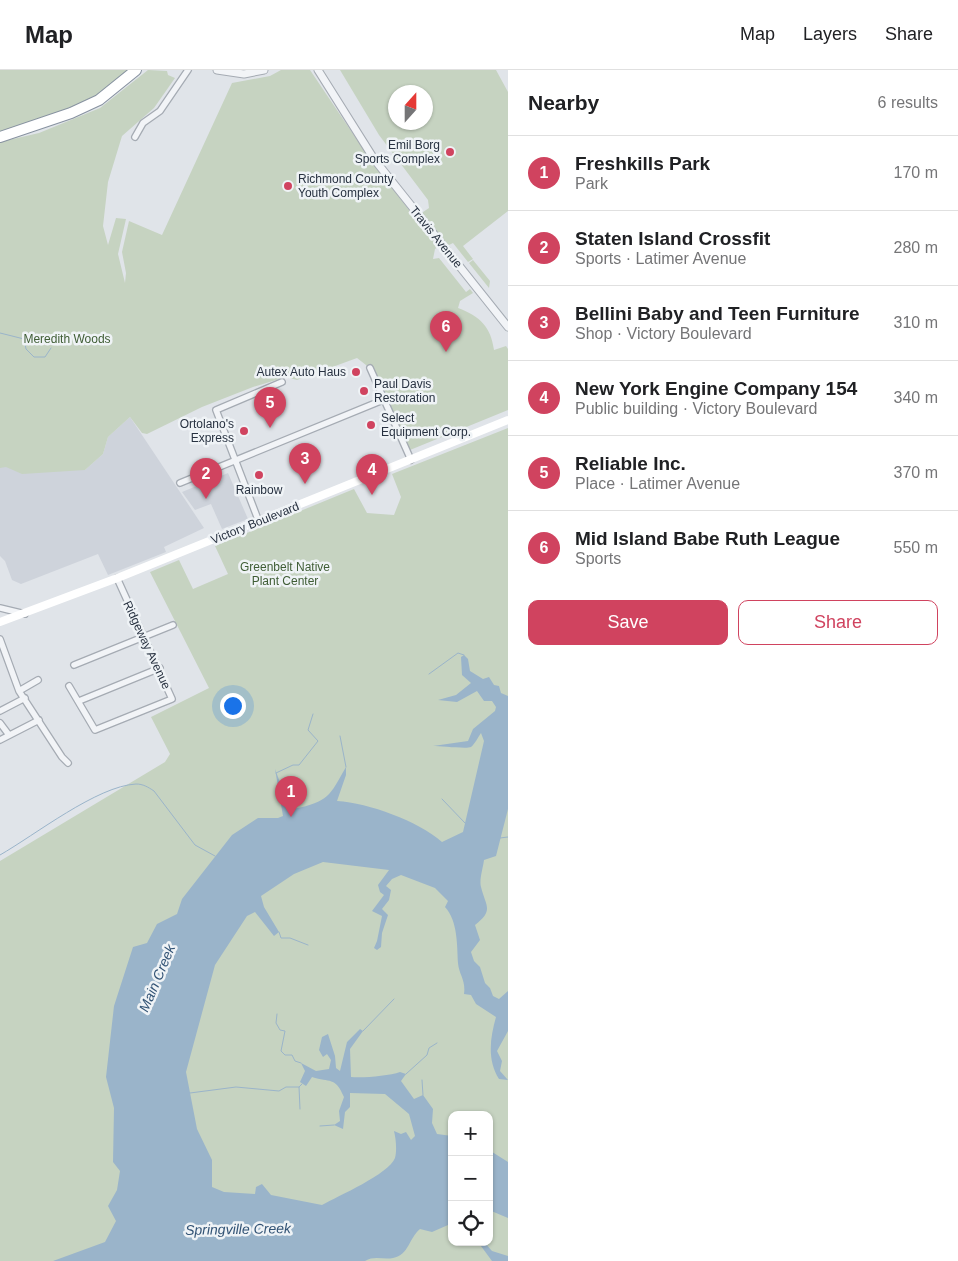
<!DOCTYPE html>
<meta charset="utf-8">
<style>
:root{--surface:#fff;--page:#f6f6f6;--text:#202124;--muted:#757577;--line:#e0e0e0;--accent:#d0435f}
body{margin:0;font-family:Arial,sans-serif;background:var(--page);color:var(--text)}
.controls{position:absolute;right:15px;bottom:15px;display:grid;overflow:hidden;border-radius:10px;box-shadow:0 1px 4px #0004}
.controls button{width:45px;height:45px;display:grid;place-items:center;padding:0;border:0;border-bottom:1px solid var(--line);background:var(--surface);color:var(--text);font:25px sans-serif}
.compass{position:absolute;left:388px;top:15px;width:45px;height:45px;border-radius:50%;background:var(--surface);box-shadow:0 1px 4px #0004;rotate:21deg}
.you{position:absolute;left:232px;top:635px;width:18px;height:18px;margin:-12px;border:4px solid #fff;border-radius:50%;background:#1a73e8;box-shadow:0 0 0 8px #1a73e833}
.badge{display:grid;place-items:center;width:32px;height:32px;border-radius:50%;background:var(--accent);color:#fff;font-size:16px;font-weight:700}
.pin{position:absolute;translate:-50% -41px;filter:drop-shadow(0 1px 2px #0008)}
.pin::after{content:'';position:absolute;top:26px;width:18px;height:15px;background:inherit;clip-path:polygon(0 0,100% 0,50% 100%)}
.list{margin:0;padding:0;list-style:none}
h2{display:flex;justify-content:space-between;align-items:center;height:65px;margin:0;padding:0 20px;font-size:21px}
h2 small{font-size:16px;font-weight:400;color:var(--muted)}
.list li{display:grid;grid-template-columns:32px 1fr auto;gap:15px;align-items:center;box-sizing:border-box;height:75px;padding:0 20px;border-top:1px solid var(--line)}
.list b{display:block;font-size:19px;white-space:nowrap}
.list p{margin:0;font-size:16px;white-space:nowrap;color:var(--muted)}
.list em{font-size:16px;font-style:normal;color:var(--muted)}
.actions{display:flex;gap:10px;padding:15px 20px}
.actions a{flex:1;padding:11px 0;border:1px solid var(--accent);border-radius:10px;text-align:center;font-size:18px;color:var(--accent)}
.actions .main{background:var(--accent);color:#fff}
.icon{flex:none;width:28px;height:28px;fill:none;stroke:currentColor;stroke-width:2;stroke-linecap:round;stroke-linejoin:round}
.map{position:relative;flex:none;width:508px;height:1191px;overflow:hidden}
header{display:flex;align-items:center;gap:30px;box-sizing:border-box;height:70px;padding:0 25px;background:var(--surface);border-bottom:1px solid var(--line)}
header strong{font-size:24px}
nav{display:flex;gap:28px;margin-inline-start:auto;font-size:18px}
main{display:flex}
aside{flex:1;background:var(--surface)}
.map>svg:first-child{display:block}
.built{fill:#ced3db}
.green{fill:#c6d3c1;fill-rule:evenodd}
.water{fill:#9ab4ca}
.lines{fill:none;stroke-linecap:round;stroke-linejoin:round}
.stream{stroke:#9ab4ca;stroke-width:1}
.minor-casing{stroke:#a5abb3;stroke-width:8}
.tertiary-casing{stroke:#a5abb3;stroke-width:9}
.motorway-casing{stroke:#8792a0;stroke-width:12}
.minor{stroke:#f2f4f7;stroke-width:5.5}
.tertiary{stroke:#f2f4f7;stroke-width:7}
.secondary{stroke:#fff;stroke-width:8}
.motorway{stroke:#fff;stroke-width:10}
.poi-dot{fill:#d0435f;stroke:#eff3f6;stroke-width:2}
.labels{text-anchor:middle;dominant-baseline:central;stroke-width:5;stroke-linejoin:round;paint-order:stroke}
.poi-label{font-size:12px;fill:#283241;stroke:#eff3f6;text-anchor:end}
.street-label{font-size:12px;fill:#283241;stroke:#eff3f6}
.park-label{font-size:12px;fill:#3f5d35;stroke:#eff3f6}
.water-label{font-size:14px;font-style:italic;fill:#325375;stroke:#eff3f6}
</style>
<header>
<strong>Map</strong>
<nav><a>Map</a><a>Layers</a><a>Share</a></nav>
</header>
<main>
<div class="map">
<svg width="508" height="1191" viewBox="0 0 508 1191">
<rect width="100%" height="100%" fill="#e0e4e9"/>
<path class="built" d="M130 347 204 458 164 477 166 482 108 505 98 484 21 514 12 510 5 491 0 486V396L85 400 103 384 108 367Z
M228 403 248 449 222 459 211 434 195 440 182 422Z"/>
<path class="green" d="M0 0H129L97 25 47 48 0 62Z
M148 0 167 1 168 5 175 8 154 38 122 66 108 112 103 156 108 175 116 148 126 149 118 184 125 213 126 203 122 182 129 151 162 165 232 13 270 6 281 0H310L374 95 438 177 435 179 433 189 439 188 466 222 470 219 473 223 460 231 458 238C480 246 491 257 494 280L506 276 508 279V340L410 380 375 302 357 288 297 310 286 307 253 317 202 337 147 364 142 363 130 347 108 367 103 384 85 400 22 404 6 397 0 398V72L39 63 100 38Z
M340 0H496L508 22V141L463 176 473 189 468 192 453 173 449 175 445 174 423 146V142L429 138 428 130 379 65ZM396 22H426V52H396Z
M473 190 490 211 489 218 469 193Z
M508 358V1191H0V791L165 692 170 684 151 647 209 618 150 502 179 490 193 519 228 504 215 476 354 419 367 443 394 445 401 427 392 404ZM452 1045H489V1172H452Z"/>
<path class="water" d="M464 585 468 589 470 601 483 609 489 607 494 615 499 616 501 623 508 626V739L496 786 484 790C483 798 479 810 481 817 486 837 494 840 475 855L480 870 471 882 474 891 480 897 485 913 490 918 493 926 499 929 508 921V961L497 981 502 991 500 1001 508 1010 499 1009C487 990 490 968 496 947L476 934 471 925 464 924C466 910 459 905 458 893 457 876 458 851 445 837L448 831 435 818 401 805 392 809 386 816 391 820 389 830 382 839 388 845 382 863 381 877 377 880 374 878 377 871 382 846 372 841 384 825 380 822 378 815 389 800 323 792 294 804 261 826 264 837 279 862 274 866 255 842 247 846 215 895 186 1002 197 1059 212 1090V1117L224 1122 255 1124 256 1117 262 1114 271 1125 322 1135C338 1126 389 1104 395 1088 397 1081 396 1069 394 1061L401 1064 406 1062 411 1070 415 1066 409 1044 385 1024 350 1023V1037L345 1042 343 1059 334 1055 340 1051 339 1041 344 1027C335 1006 330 1013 312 1007L306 1016 300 1012 305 1001 301 993 316 1001 329 999 331 990 327 984 323 987 319 980 322 967 328 964 335 986 336 998 340 1001 347 972 360 959 363 961 350 979 351 1007C364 1008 389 1006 400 1002L406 1004 401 1011 414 1029 423 1025 433 1039 432 1053 437 1064 452 1066V1157L448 1155 432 1162 420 1159C409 1168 409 1185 393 1188 383 1190 375 1185 365 1191H53L105 1172 116 1151 108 1136 117 1120 120 1101 113 1092 114 1038 106 1007 114 936 133 877 147 873 157 854 177 844 182 829 232 765 258 748H278L283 746 275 699 287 731 294 739C329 731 329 727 346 697V705L337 731C369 733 418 751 442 772L463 762 484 671 481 663C478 667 475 674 471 677 467 679 440 676 433 676L468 671 473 659 495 641 496 637 492 631H484L477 621 457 632 438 630 456 625 471 613 462 605 461 587Z
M489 1080 508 1092V1148L489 1140Z
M478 1172H484L492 1181 508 1186V1191H492Z"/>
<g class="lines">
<path class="stream" d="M0 263 24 269 26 279 34 287H45L51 278
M429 604 458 583 464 585
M340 666 346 697
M276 703 293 695H299L318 671 308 660 313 644
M442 729 465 753
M500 768 508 767
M0 785C35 765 97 716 136 714 143 714 148 717 154 721L195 775 215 786
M279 862 281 868H290L308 875
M277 944 276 953 280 960 285 961 281 981 285 985H292L295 991 301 993
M363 961 394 929
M406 1004 427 985 429 978 437 973
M422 1010 423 1025
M190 1023 236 1017 279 1021 286 1017H299
M300 1039 299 1017 302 1014
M320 1056 334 1055"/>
<defs>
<path id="minor" d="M135 67 143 53 160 41 188 0
M370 298 411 390
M180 413 383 330
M259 452 216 340 282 312
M0 538 25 544
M0 569 19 621 62 687 68 693
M74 595 173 555
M69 616 95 660 172 629 117 508
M19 621 38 610
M79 631 160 598
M0 641 25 628
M0 653 9 665
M0 670 39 650"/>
<path id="tertiary" d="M217 0 244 4 264 0
M318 0 374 89 508 257"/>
<path id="motorway" d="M0 67 71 43 99 30 136 0"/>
</defs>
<use href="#minor" class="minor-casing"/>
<use href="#tertiary" class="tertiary-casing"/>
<use href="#motorway" class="motorway-casing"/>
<use href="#minor" class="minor"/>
<use href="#tertiary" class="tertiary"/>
<path class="secondary" d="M0 552 120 507 508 350"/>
<use href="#motorway" class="motorway"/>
</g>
<g class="poi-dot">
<circle cx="450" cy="82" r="5"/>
<circle cx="288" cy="116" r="5"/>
<circle cx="356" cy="302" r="5"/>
<circle cx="364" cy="321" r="5"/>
<circle cx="371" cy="355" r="5"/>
<circle cx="244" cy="361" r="5"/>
<circle cx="259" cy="405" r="5"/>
</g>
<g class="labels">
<g class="poi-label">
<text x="440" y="75">Emil Borg<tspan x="440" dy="14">Sports Complex</tspan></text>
<text x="298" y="109" text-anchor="start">Richmond County<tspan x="298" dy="14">Youth Complex</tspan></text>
<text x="346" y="302">Autex Auto Haus</text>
<text x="374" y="314" text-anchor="start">Paul Davis<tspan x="374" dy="14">Restoration</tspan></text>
<text x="381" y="348" text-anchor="start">Select<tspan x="381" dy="14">Equipment Corp.</tspan></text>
<text x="234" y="354">Ortolano's<tspan x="234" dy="14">Express</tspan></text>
<text x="259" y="420" text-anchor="middle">Rainbow</text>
</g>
<g class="street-label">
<text transform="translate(436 167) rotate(51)">Travis Avenue</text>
<text transform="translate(255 453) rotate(-22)">Victory Boulevard</text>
<text transform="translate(147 575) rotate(65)">Ridgeway Avenue</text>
</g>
<g class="park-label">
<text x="67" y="269">Meredith Woods</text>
<text x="285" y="497">Greenbelt Native<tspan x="285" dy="14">Plant Center</tspan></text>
</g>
<g class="water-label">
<text transform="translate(157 908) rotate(-67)">Main Creek</text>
<text transform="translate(238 1159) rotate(-1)">Springville Creek</text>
</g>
</g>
</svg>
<div class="controls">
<button>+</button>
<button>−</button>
<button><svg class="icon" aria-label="locate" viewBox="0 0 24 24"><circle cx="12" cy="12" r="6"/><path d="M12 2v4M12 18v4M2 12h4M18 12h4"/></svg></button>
</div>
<svg class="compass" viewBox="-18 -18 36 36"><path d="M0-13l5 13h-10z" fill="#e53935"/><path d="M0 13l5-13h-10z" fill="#757577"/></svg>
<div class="you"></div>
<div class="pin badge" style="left:291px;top:747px">1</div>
<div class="pin badge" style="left:206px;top:429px">2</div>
<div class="pin badge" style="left:305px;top:414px">3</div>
<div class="pin badge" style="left:372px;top:425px">4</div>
<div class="pin badge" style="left:270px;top:358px">5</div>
<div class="pin badge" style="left:446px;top:282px">6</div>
</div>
<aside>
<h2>Nearby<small>6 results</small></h2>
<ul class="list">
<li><span class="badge">1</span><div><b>Freshkills Park</b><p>Park</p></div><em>170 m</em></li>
<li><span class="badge">2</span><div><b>Staten Island Crossfit</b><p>Sports · Latimer Avenue</p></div><em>280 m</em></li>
<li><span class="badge">3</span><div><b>Bellini Baby and Teen Furniture</b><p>Shop · Victory Boulevard</p></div><em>310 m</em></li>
<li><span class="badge">4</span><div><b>New York Engine Company 154</b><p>Public building · Victory Boulevard</p></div><em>340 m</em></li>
<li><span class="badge">5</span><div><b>Reliable Inc.</b><p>Place · Latimer Avenue</p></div><em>370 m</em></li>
<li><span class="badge">6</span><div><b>Mid Island Babe Ruth League</b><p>Sports</p></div><em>550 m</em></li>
</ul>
<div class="actions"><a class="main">Save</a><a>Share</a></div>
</aside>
</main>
